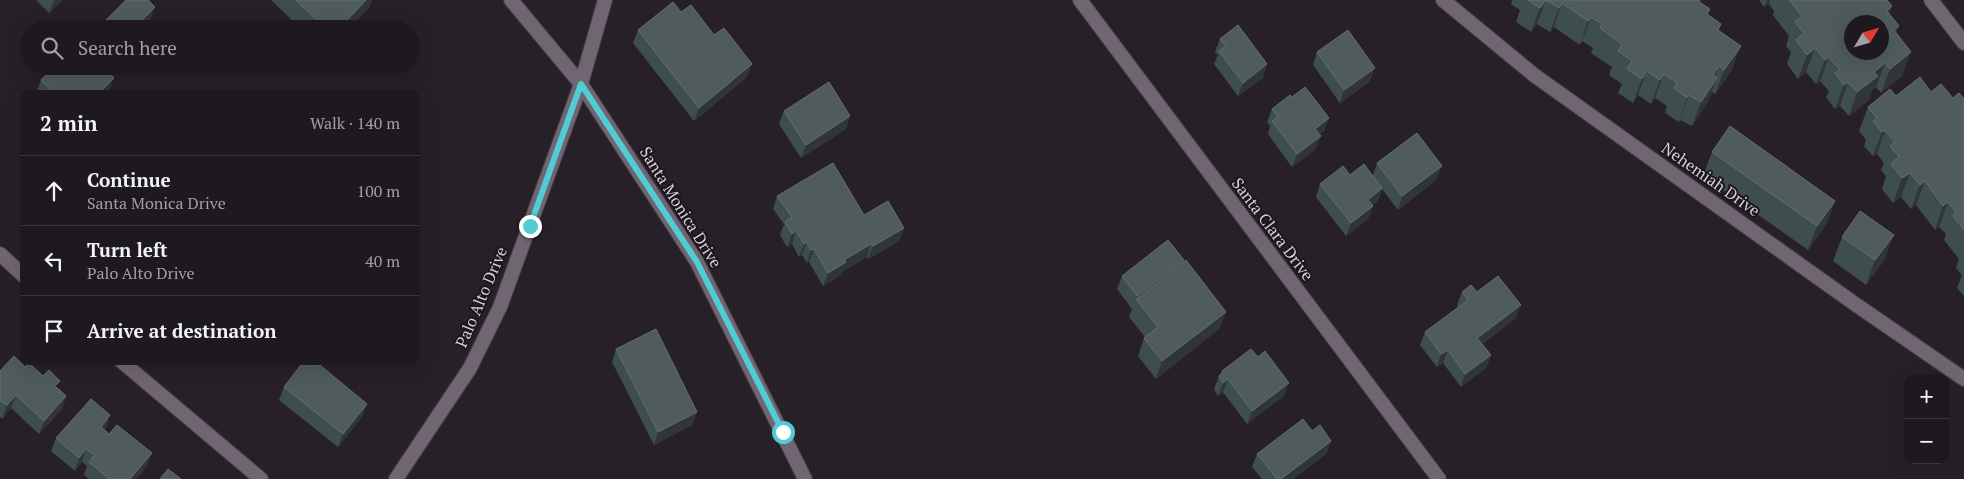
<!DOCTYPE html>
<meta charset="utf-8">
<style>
:root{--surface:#1e181f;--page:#262128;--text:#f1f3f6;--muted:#a1a0a4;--line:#3c373d}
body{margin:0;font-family:"PT Serif",serif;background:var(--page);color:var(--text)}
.controls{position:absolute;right:15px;bottom:15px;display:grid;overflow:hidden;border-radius:10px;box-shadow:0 5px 20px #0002}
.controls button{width:45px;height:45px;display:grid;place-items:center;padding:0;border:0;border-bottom:1px solid var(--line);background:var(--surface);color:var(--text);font:25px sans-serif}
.compass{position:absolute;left:1844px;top:15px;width:45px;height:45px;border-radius:50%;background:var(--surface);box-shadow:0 5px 20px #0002;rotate:52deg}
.stop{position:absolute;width:15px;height:15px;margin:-11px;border:4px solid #51ccd5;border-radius:50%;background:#fff}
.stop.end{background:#51ccd5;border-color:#fff;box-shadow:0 1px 5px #0008}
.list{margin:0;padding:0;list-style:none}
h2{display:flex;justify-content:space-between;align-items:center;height:65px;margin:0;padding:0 20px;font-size:21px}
h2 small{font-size:16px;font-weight:400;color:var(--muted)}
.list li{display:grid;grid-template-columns:32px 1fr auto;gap:15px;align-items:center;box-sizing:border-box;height:70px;padding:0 20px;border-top:1px solid var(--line)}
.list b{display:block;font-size:19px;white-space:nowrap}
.list p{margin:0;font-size:16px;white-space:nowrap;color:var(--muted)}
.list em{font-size:16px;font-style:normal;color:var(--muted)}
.icon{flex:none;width:28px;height:28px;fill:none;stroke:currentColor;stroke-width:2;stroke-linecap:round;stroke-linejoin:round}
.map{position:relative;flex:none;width:1964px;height:479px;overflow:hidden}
.search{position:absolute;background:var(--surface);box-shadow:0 5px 20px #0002;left:20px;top:20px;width:400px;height:55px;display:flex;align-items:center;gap:12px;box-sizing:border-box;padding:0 18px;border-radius:28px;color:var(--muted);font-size:19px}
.panel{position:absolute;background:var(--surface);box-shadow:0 5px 20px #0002;left:20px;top:90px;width:400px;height:275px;border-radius:10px}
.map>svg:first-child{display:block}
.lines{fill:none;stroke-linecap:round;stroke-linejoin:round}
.minor-casing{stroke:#443d44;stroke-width:16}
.minor{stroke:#706671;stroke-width:14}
.wall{fill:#3e4d4e}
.shaded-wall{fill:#2f3539}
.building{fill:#4f5b5d;stroke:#646e70;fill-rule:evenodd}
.route{stroke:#51ccd5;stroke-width:6}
.labels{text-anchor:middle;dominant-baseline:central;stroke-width:4;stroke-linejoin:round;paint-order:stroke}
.street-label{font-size:16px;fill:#d7d1d7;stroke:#1e161f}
</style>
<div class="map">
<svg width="1964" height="479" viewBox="0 0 1964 479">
<rect width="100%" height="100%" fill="#282029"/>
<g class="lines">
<defs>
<path id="minor" d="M511 0 581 84 697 262 805 479
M1080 0 1439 479
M1443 0 1534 75 1855 304 1964 379
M1931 0 1964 43
M0 254 24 276
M121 361 261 479
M396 479 470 368 500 307 581 84 605 0"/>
</defs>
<use href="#minor" class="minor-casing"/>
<use href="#minor" class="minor"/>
</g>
<path class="wall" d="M36 0H62L49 13Z
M271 0H372L369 7 349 29H301Z
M1512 0H1701L1700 3 1719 31 1732 70 1715 94 1712 92 1708 102 1692 126 1680 120 1679 122 1665 113 1667 106 1655 98 1651 104 1638 95 1633 103 1618 93 1622 84 1609 75 1612 67 1591 53 1593 48 1582 41 1580 45 1554 27 1550 32 1537 24 1531 32 1516 22 1520 10 1511 4Z
M1759 0H1888L1889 14 1896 33 1902 76 1881 93 1876 87 1872 90 1869 100 1849 116 1840 106 1835 109 1826 97 1829 91 1820 81 1816 84 1806 72 1798 79 1787 64 1791 52 1786 46 1789 36 1773 15 1774 11 1769 4 1764 7Z
M681 12 747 77 694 121 633 43 638 30Z
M1220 39 1267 64 1263 78 1238 96 1214 64 1218 55 1215 52Z
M1317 52 1370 81 1340 103 1313 65Z
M113 77 109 91 107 94H38L36 93 41 80Z
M1931 92 1953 98 1964 99V296L1957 288 1962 275 1956 268 1959 259 1944 240 1946 234 1939 227 1935 230 1916 205 1911 209 1901 197 1893 203 1882 189 1886 176 1881 170 1884 163 1877 154 1873 156 1864 146 1866 140 1859 131 1868 107 1896 96Z
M1292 97 1329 118 1324 131 1320 134 1316 149 1292 167 1268 134 1270 126 1267 122 1272 109Z
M784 111 846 129 801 158 779 124Z
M1712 152 1835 201 1826 225 1808 250 1703 176Z
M1377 163 1437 179 1398 210 1382 189 1378 201 1372 205 1373 206 1368 219 1346 236 1316 197 1320 184 1350 175H1373Z
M777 196 864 215 904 228 899 241 868 259 867 257 843 271 841 275 823 286 809 262 807 263 802 255 799 257 792 244 787 247 780 235 784 224 773 209Z
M1842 237 1885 259 1866 285 1833 261Z
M1183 262 1226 312 1219 329 1156 379 1138 356 1144 338 1145 337 1129 317 1132 309 1117 289 1122 276Z
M1462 292 1516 318 1482 344 1491 355 1486 368 1461 387 1443 363 1437 367 1420 345 1425 332 1458 307 1457 305Z
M616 349 697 412 692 425 654 445 612 362Z
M237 361H243L241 364Z
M25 367 43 376 57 387 66 396 62 409 39 434 11 408 2 419 0 417V371Z
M1222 371 1284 396 1247 424 1223 392 1218 396 1214 389 1219 376 1221 374Z
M284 387 367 404 362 417 338 447 279 400Z
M106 428 104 430 147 466 136 479H89L84 475 87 466 82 462 75 471 51 451 56 438Z
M1331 441 1326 454 1293 479H1262L1252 467 1257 454Z"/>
<path class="shaded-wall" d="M54 0H62L49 13Z
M366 0H372L369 7 349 29H339Z
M1546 0 1537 24 1531 32 1540 8Z
M1767 0H1770L1769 4 1764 7Z
M1562 3 1554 27 1550 32 1559 8Z
M1892 6 1884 31 1887 11Z
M155 7 150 20 141 29H133Z
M1591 17 1582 41 1580 45 1588 21Z
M1899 26 1890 50 1894 30Z
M1741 46 1732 70 1715 94 1724 70Z
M1815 48 1806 72 1798 79 1807 55Z
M1911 52 1902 76 1881 93 1890 69Z
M1829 57 1820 81 1816 84 1825 60Z
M1885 63 1876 87 1872 90 1869 100 1849 116 1857 92 1874 72Z
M752 64 747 77 694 121 699 108Z
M1267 64 1263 78 1238 96 1243 83Z
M115 66H123L104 86 109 73Z
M1719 66 1711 86 1717 78 1708 102 1692 126 1701 102 1713 75Z
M1375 68 1370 81 1340 103 1344 90Z
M1647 71 1638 95 1633 103 1642 79Z
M1664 74 1655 98 1651 104 1660 80Z
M114 78 109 91 107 94H98Z
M1848 82 1840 106 1835 109 1844 85Z
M1689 95 1680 120 1679 122 1687 98Z
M850 116 846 129 801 158 806 145Z
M1329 118 1324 131 1310 142 1315 129Z
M1885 130 1877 154 1873 156 1882 132Z
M1321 136 1316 149 1292 167 1297 154Z
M1442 166 1437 179 1398 210 1402 196Z
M1910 173 1901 197 1893 203 1902 178Z
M1925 181 1916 205 1911 209 1920 185Z
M1382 188 1378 201 1363 213 1368 200Z
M1835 201 1826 225 1808 250 1817 226Z
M1948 202 1939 227 1935 230 1943 206Z
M1373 206 1368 219 1346 236 1351 223Z
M904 228 899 241 868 259 873 246Z
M796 231 792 244 787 247 792 234Z
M1894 235 1885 259 1866 285 1875 260Z
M807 242 802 255 799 257 804 244Z
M871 244 867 257 843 271 841 275 823 286 828 273 844 260Z
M814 249 809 262 807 263 811 250Z
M1184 260 1179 274 1136 299 1137 296Z
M1521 305 1516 318 1473 351 1477 338Z
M1226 312 1219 329 1156 379 1162 361Z
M1448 350 1443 363 1437 367 1441 354Z
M1491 355 1486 368 1461 387 1465 374Z
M1228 379 1223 392 1218 396 1223 383Z
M1289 383 1284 396 1247 424 1252 411Z
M16 395 11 408 2 419 7 405Z
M66 396 62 409 39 434 44 421Z
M367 404 362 417 338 447 343 434Z
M697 412 692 425 654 445 658 432Z
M110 415 106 428 96 440 101 427Z
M1331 441 1326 454 1293 479H1281Z
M86 449 82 462 75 471 79 458Z
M152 453 147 466 136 479H130Z"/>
<path class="building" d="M126 0H148L155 7 133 29H92L98 23 101 25Z
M296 0H366L339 29H326Z
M1528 0H1546L1540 8Z
M1546 0H1698V1L1710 9 1707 14 1721 24 1718 30 1741 46 1724 70 1719 66 1713 75 1717 78 1701 102 1689 95 1687 98 1674 88 1677 83 1664 74 1660 80 1647 71 1642 79 1627 69 1632 61 1618 51 1622 44 1600 28 1602 24 1591 17 1588 21 1562 3 1559 8Z
M1789 0H1887L1892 6 1887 11 1899 26 1894 30 1911 52 1890 69 1885 63 1874 72 1878 76 1857 92 1848 82 1844 85 1835 73 1840 70 1829 57 1825 60 1815 48 1807 55 1796 40 1804 33 1795 22 1802 16ZM1852 22H1882V52H1852Z
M673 2 681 12 691 5 714 35 724 28 752 64 699 108 638 30Z
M1238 25 1267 64 1243 83 1219 51 1226 46 1220 39Z
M1348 30 1375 68 1344 90 1317 52Z
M55 66H115L109 73 114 78 98 94H97L93 90 89 94H55L41 80Z
M1920 77 1931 92 1941 84 1953 98 1959 93 1964 99V230L1953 216 1956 212 1948 202 1943 206 1925 181 1920 185 1910 173 1902 178 1891 164 1899 157 1890 146 1895 142 1885 130 1882 132 1873 122 1877 118 1868 107 1890 89 1896 96Z
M829 82 850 116 806 145 784 111Z
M1305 87 1329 118 1315 129 1321 136 1297 154 1272 121 1278 117 1272 109 1290 95 1292 97Z
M1730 126 1835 201 1817 226 1712 152Z
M1417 133 1442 166 1402 196 1377 163Z
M833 163 864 215 888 201 904 228 873 246 871 244 844 260 846 262 828 273 814 249 811 250 807 242 804 244 796 231 792 234 785 222 792 217 777 196Z
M1364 164 1382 188 1368 200 1373 206 1351 223 1320 184 1343 166 1350 175Z
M1860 211 1894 235 1875 260 1842 237Z
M1168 240 1184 260 1137 296 1122 276Z
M1186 260 1226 312 1162 361 1144 338 1158 327 1136 299Z
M1498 276 1521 305 1477 338 1491 355 1465 374 1448 350 1441 354 1425 332 1468 300 1462 292 1471 285 1477 292Z
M656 329 697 412 658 432 616 349Z
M1251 349 1258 357 1265 351 1289 383 1252 411 1228 379 1223 383 1219 376 1223 372 1222 371Z
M14 356 25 367 29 363 43 376 49 370 60 381 55 386 66 396 44 421 16 395 7 405 0 400V371Z
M304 361H315L367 404 343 434 284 387Z
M91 399 110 415 101 427 109 434 117 425 152 453 130 479H109L89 462 95 455 86 449 79 458 56 438Z
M1303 419 1312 431 1320 425 1331 441 1281 479H1277L1257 454Z
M168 469 181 479H160Z"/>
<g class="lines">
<path class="route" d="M530 226 581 84 697 262 783 432"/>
</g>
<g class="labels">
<g class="street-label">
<text transform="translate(1711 179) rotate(35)">Nehemiah Drive</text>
<text transform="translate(681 207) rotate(58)">Santa Monica Drive</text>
<text transform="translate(1273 229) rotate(53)">Santa Clara Drive</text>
<text transform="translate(481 297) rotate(-67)">Palo Alto Drive</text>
</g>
</g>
</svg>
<div class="controls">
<button>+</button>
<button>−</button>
</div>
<svg class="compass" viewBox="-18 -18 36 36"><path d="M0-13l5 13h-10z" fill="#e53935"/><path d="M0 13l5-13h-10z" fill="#a1a0a4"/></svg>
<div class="stop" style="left:783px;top:432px"></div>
<div class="stop end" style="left:530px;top:226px"></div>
<div class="search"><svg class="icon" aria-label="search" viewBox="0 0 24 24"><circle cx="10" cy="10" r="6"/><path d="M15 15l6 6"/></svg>Search here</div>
<section class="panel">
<h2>2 min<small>Walk · 140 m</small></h2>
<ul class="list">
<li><svg class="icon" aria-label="ahead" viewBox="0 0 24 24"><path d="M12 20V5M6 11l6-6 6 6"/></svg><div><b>Continue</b><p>Santa Monica Drive</p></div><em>100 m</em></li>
<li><svg class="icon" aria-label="left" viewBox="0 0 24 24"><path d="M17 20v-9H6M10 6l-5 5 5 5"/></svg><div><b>Turn left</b><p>Palo Alto Drive</p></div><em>40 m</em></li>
<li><svg class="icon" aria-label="arrive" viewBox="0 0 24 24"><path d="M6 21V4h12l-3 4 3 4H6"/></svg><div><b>Arrive at destination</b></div></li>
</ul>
</section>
</div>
